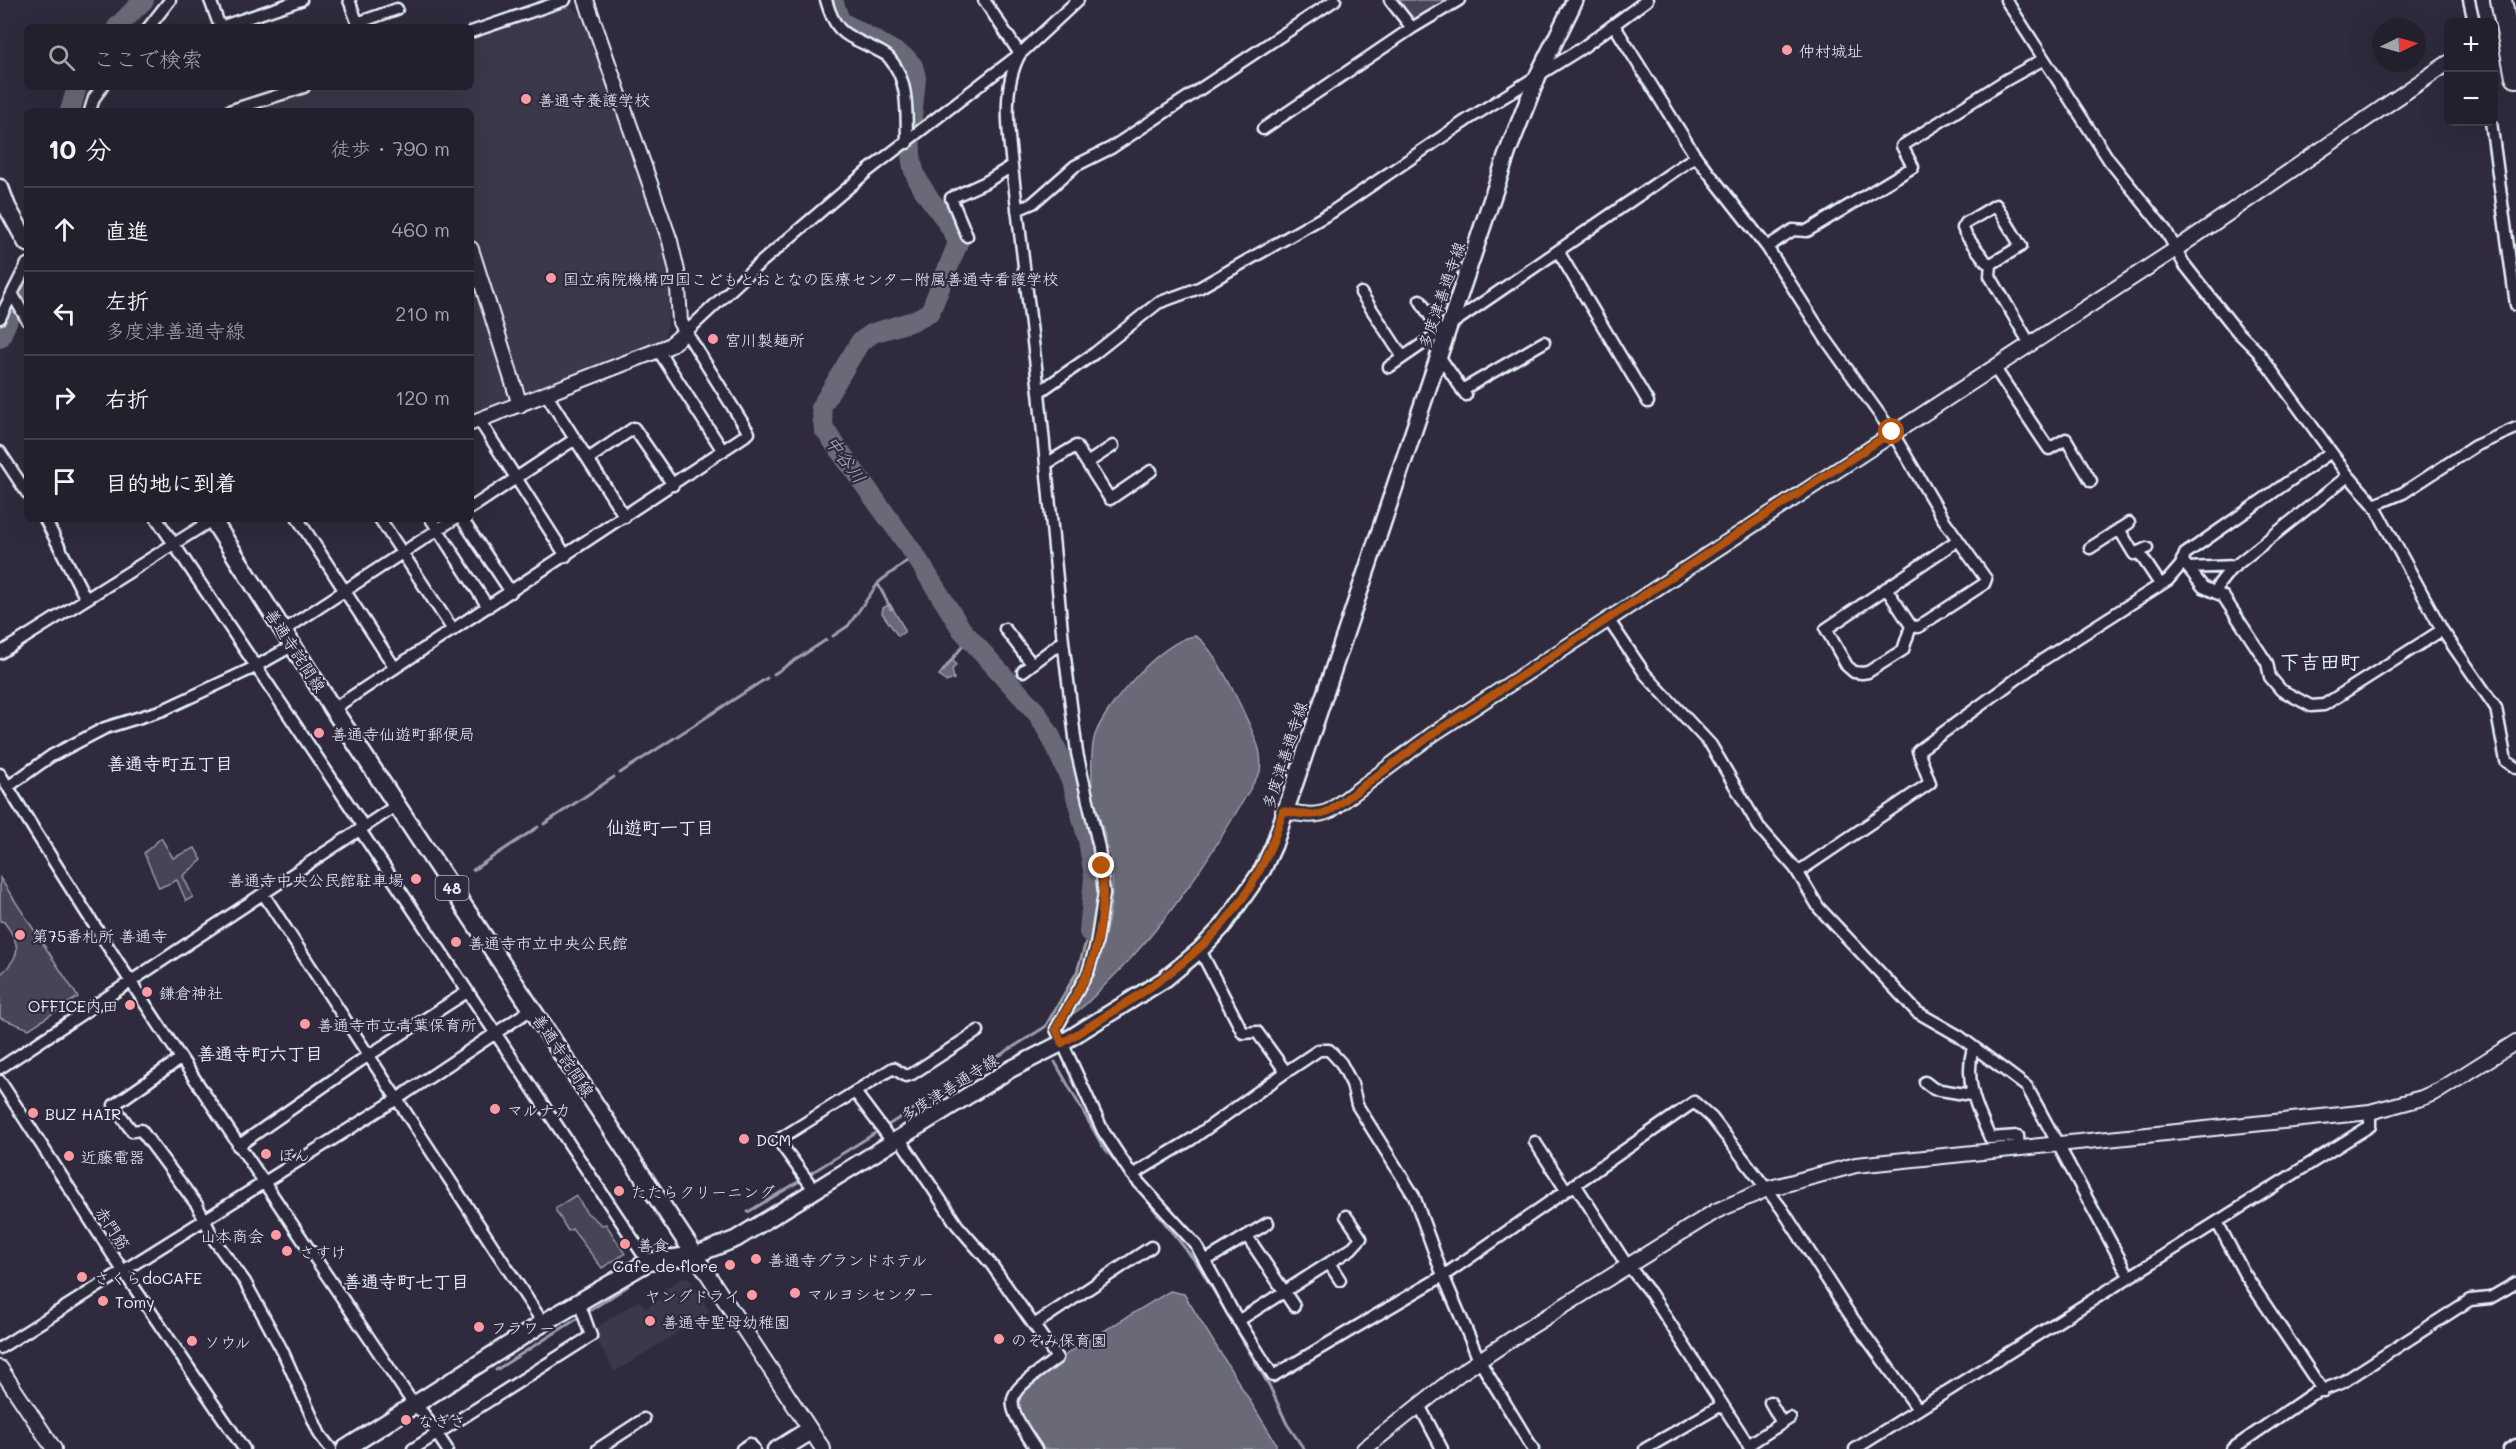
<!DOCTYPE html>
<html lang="ja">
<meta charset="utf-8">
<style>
:root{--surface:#23202e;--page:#2f2d3a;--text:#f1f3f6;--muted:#a3a3aa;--line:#403e4a}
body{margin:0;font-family:Mali,"Klee One",sans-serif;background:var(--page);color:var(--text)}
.controls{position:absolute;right:18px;top:18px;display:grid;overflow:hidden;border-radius:9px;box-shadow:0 6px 24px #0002}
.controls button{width:54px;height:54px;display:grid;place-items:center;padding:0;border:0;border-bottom:2px solid var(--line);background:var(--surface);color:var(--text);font:30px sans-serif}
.compass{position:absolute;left:2372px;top:18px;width:54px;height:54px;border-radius:50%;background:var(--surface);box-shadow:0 6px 24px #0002;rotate:85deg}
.stop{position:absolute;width:18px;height:18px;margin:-14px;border:4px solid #b45309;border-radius:50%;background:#fff}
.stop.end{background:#b45309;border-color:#fff;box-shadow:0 2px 6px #0008}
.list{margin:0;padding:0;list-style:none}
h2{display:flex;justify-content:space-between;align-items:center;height:78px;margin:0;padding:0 24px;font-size:26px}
h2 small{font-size:20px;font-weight:400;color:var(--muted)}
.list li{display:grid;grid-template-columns:39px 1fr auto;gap:18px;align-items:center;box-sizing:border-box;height:84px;padding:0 24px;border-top:2px solid var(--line)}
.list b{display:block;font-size:22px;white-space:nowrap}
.list p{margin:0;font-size:20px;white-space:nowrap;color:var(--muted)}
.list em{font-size:20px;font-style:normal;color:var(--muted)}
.icon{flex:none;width:33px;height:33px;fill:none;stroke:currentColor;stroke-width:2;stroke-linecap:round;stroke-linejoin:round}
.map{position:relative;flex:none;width:2516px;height:1449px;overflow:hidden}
.search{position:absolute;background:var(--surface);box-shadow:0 6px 24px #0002;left:24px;top:24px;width:450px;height:66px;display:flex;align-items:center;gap:15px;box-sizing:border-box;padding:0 21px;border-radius:9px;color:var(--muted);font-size:22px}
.panel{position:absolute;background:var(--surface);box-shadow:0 6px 24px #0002;left:24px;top:108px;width:450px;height:414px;border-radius:9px}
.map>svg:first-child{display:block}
.built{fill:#3b3749}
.green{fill:#464455;stroke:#979aa6;stroke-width:1.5}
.water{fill:#696978;stroke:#9c9fab;stroke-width:1.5}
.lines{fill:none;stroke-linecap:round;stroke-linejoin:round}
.stream{stroke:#9c9fab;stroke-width:3}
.river{stroke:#696978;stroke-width:20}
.tertiary-tunnel{stroke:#4b4859;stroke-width:14;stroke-dasharray:14 7;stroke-linecap:butt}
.minor-casing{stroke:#e8f1f8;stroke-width:15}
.tertiary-casing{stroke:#e8f1f8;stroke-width:18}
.secondary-casing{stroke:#e8f1f8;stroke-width:20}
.primary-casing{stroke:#e8f1f8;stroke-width:21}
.motorway-casing{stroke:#e8f1f8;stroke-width:24}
.minor{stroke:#2f2a3d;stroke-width:10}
.tertiary{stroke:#2f2a3d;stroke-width:14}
.secondary{stroke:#2f2a3d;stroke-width:15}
.primary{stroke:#2f2a3d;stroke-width:16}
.motorway{stroke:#2f2a3d;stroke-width:20}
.route{stroke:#b45309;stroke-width:8}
.poi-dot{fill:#ff9aa2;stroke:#2f2a3d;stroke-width:2}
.labels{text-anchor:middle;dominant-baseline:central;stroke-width:4.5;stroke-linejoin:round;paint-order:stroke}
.shield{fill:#2f2a3d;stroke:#b0b5c0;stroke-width:1.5}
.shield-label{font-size:15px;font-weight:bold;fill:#e8f1f8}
.poi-label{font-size:16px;fill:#e8f1f8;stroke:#2f2a3d;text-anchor:start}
.street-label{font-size:16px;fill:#e8f1f8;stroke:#2f2a3d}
.water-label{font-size:18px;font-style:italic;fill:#afb4be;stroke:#2f2a3d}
.neighbourhood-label{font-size:18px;font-weight:bold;fill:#e8f1f8;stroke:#2f2a3d}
.quarter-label{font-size:20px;font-weight:bold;fill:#e8f1f8;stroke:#2f2a3d}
</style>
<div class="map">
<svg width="2516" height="1449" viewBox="0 0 2516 1449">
<rect width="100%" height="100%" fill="#2f2a3d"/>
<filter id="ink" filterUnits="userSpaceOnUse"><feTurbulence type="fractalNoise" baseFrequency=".0167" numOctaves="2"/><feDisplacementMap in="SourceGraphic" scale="12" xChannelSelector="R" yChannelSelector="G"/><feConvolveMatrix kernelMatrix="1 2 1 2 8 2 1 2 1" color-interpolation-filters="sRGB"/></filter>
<g filter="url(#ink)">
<path class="built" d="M568 4 584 17 665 250 671 288 667 329 662 342 529 394 523 393 471 413V111H243L317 87H471V37Z
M683 1277 689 1278 710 1312 615 1372 591 1331 639 1300 646 1308 662 1298 666 1288Z"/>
<path class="green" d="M1385 0H1451L1412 23Z
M161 838 173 858 195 848 202 860 183 876 193 897 186 901 177 880 159 888 144 853Z
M0 878 78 997 29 1029 0 1018V975C21 956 22 945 4 922L0 921Z
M576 1195 586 1212 602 1225 606 1224 625 1254 602 1268 572 1229 568 1231 556 1211V1208Z"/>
<path class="water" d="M890 604 904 628V632L898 636 882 613 883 608Z
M1195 636C1213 642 1253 729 1259 749 1261 757 1261 765 1260 772 1214 852 1171 921 1105 985 1093 996 1081 1012 1066 1017 1071 1004 1084 994 1090 979 1105 944 1116 900 1111 862 1107 837 1097 811 1089 787L1092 786C1092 770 1090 750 1095 735 1105 706 1163 639 1195 636Z
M952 659 956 665 952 670 954 679 946 682 939 675Z
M1170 1291 1184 1294 1276 1443V1449H1042L1018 1410 1015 1397 1019 1389 1074 1349Z"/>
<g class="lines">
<path class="stream" d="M878 584 891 609
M833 636 848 626 879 582 915 555
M943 671 969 638
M774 674 826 640
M620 773 767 678
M544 824 614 777
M473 870 538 827
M1055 1062 1102 1145 1122 1169
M808 1175 1045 1027 1077 972 1089 932
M1138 1189 1199 1266 1270 1387 1287 1424 1304 1449
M748 1212 803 1179
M589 1311 628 1286
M496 1370 580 1317"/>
<path class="river" d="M833 0 840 21 906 58 913 66 916 78C914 105 905 153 916 176 927 201 949 218 958 243L930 312 913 321 873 333 860 342 821 407 824 429 915 555 962 630 1037 713 1050 735 1073 785 1088 840 1094 877 1089 932
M117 27 144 0
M70 111 77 87
M0 338 27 275"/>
<path class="tertiary-tunnel" d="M2494 32 2516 17"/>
<defs>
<path id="minor" d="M210 0 220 27 301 0
M349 0 359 27
M826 0C836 35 845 34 875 49 880 52 887 54 890 59 910 82 906 115 907 143
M984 0 1020 54
M1390 0 1412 28
M2006 0 2109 160 2166 231 2184 264 2237 331 2258 352 2347 474 2374 505 2442 630 2496 708 2506 761 2516 768
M2469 0 2474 22
M357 23 397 9
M1614 25 1694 154 1767 247 1825 338 1892 432 1944 520 1986 579 1984 584 1918 627 1911 626 1903 650 1868 672 1862 673 1854 672 1847 666 1826 629 1958 540
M149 27 170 0
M471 32 565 0
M1020 54C1002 86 1008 130 1012 166L1039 392 1063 641 1077 753 1099 848 1104 893 1096 945 1088 972 1056 1029 1103 1131 1132 1175 1196 1245 1233 1312 1273 1376 1443 1276 1694 1102 1712 1118 1782 1209 1848 1312 1918 1409
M90 111 94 98 102 87
M229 111 304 87
M2491 122 2516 305
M1263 129 1412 28 1459 0
M1017 210 1033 203 1075 166 1111 148 1335 0
M967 236 951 198 986 182 1012 166
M1767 247 1793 230 1807 231 1913 167 1902 146 2006 80 2044 59
M1558 251 1648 402
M1991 264 1986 262C1980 252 1966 239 1963 228L1966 223 1996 205 2021 246 1991 264 1990 276 2030 344
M1361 293 1402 356
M13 295 27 320
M1420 300 1439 331
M0 318 27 264
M658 350 723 451
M1439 356 1466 395
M1389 367 1696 156
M1994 367 2049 449 2066 439 2091 481
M1462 390 1544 342
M1039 392 1095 353 1158 303 1199 288 1332 212 1467 120 1582 48 1647 0
M546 394 625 517
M479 420 566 556
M0 452 27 493
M588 459 634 428 673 485
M1087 463 1113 446
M1046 464 1076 446 1110 499 1151 471
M2374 505 2403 493 2475 446 2516 428
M471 508 575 439
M45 519 86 599
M157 519 364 827
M298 519 395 668
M380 519 453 630
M431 519 488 607
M462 519 511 592
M2119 529 2134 554 2147 548
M2090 548 2129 523
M2140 554 2160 584
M2182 560 2203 587 2223 596 2267 663 2270 677 2281 690 2311 706 2324 705 2442 630
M2188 568 2235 566
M1886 588 1911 626
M2216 593 2219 584 2230 570 2348 476
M1608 619 1645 674 1711 745 1759 827 1795 868 1819 908 1917 1012 1959 1036 2027 1087 2129 1276
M1005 629 1032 664
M283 631 454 519
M0 653 212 520
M1023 671 1063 641
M333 709 749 433 686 332 752 270 869 170 1020 54 1078 0
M0 774C130 989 274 1196 414 1405L423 1413 447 1449
M9 786 51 756 105 728 163 710 253 668 292 646
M360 830 648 1262
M1798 872 1930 783 1918 751 2041 661 2168 580 2181 565 2185 554 2331 452
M264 895 543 1323
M1200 950 1243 1033 1257 1032 1286 1072 1319 1050H1329L1341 1063 1352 1084 1357 1105 1414 1196 1440 1268 1479 1360 1533 1449
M1973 1047C1964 1081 1976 1107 1990 1138L2018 1136 2019 1147
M180 1059 114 1105 116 1109 132 1131 141 1130 197 1205 215 1241 245 1282 283 1352 320 1435 331 1449
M0 1068 397 805
M0 1081 125 1274 244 1449
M1925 1082 1934 1089 1971 1095
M855 1092 893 1143
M900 1139 957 1225 991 1264 1057 1358C1007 1396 998 1393 1036 1449
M1535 1142 1566 1190
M238 1146 360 1061 467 992
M1132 1175 1192 1139 1286 1072
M1575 1184 1623 1259 1651 1294 1751 1449
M815 1191 778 1140 893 1068 906 1076 912 1074 978 1031
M2217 1222 2244 1273 2323 1391
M1247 1236 1294 1306
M1205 1261 1268 1223
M1329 1263 1340 1280
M1238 1321 1351 1249 1361 1238 1346 1216
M1034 1325 1151 1247
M0 1348 397 1099 533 1008
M1770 1402 1782 1423
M1419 1405 1442 1449
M1748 1445 1790 1418
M413 1449 591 1336 579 1302
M598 1449 644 1419
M742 1449 750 1444 754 1449
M773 1449 808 1427
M788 1449 812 1434
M1645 1449 1722 1405
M1855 1449 2370 1126V1112
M2232 1449 2312 1394 2343 1382 2470 1300 2490 1298 2516 1283
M2509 1449 2516 1445"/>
<path id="tertiary" d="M471 249 520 405
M471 423 669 346 686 332 680 322 677 271 670 241 586 0
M1283 811C1301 814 1315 818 1331 810L1433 734 2176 249 2448 63
M695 1255 823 1449
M0 1368 54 1449
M1364 1449 1459 1374 1522 1332 1716 1211 1767 1189 1856 1165 2370 1112 2422 1098 2440 1090 2516 1042"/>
<path id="secondary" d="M695 1255 736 1239 1011 1069 1062 1043 1165 979 1200 950 1223 926 1263 869 1274 845 1508 151 1539 73 1575 0"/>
<path id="primary" d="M0 188 7 207 27 243
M212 519 333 709 695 1255 648 1262 543 1323 345 1449"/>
<path id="motorway" d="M2501 0 2516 77"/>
</defs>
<use href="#minor" class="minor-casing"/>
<use href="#tertiary" class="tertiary-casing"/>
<use href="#secondary" class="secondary-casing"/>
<use href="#primary" class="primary-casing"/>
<use href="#motorway" class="motorway-casing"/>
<use href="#minor" class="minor"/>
<use href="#tertiary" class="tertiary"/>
<use href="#secondary" class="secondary"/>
<use href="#primary" class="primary"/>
<use href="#motorway" class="motorway"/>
</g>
</g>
<g class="lines" filter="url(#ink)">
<path class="route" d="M1102 866C1105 901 1101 939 1088 972 1079 992 1066 1009 1056 1029L1062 1043C1163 981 1249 934 1283 811 1301 814 1315 818 1331 810L1433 734 1892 432"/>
</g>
<g class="poi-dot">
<circle cx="1787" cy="50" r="6"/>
<circle cx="526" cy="99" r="6"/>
<circle cx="551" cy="278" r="6"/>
<circle cx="713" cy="339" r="6"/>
<circle cx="319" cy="733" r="6"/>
<circle cx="416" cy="879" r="6"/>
<circle cx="20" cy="935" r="6"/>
<circle cx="456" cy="942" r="6"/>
<circle cx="147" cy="992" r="6"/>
<circle cx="130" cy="1005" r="6"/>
<circle cx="305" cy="1024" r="6"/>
<circle cx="495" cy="1109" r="6"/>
<circle cx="33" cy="1113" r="6"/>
<circle cx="744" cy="1139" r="6"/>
<circle cx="266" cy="1154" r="6"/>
<circle cx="69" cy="1156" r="6"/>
<circle cx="619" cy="1191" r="6"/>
<circle cx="276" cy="1235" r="6"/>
<circle cx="625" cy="1244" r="6"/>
<circle cx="287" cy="1251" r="6"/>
<circle cx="756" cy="1259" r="6"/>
<circle cx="730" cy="1265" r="6"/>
<circle cx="82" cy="1277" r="6"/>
<circle cx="795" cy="1293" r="6"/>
<circle cx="752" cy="1295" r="6"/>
<circle cx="103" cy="1301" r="6"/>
<circle cx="650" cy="1321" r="6"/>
<circle cx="479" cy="1327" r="6"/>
<circle cx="999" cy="1339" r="6"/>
<circle cx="192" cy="1341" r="6"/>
<circle cx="406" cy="1420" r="6"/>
</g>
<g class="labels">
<rect class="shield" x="435.5" y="876" width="33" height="24" rx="4.5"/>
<g class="shield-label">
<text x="452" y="888">48</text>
</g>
<g class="poi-label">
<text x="1799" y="50">仲村城址</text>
<text x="538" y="99">善通寺養護学校</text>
<text x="563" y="278">国立病院機構四国こどもとおとなの医療センター附属善通寺看護学校</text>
<text x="725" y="339">宮川製麺所</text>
<text x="331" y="733">善通寺仙遊町郵便局</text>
<text x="404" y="879" text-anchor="end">善通寺中央公民館駐車場</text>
<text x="32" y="935">第75番札所 善通寺</text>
<text x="468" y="942">善通寺市立中央公民館</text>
<text x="159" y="992">鎌倉神社</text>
<text x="118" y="1005" text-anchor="end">OFFICE内田</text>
<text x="317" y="1024">善通寺市立青葉保育所</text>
<text x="507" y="1109">マルナカ</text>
<text x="45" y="1113">BUZ HAIR</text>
<text x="756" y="1139">DCM</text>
<text x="278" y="1154">ぼん</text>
<text x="81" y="1156">近藤電器</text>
<text x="631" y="1191">たたらクリーニング</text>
<text x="264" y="1235" text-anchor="end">山本商会</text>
<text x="637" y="1244">善食</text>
<text x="299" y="1251">さすけ</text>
<text x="768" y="1259">善通寺グランドホテル</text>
<text x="718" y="1265" text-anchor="end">Cafe de flore</text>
<text x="94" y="1277">さくらdoCAFE</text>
<text x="807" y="1293">マルヨシセンター</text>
<text x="740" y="1295" text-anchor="end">ヤングドライ</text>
<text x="115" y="1301">Tomy</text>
<text x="662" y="1321">善通寺聖母幼稚園</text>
<text x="491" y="1327">フラワー</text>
<text x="1011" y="1339">のぞみ保育園</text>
<text x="204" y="1341">ソウル</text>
<text x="418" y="1420">なぎさ</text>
</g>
<g class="street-label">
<text transform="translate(1441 295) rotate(-71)">多度津善通寺線</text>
<text transform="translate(296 650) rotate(57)">善通寺詫間線</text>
<text transform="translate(1284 755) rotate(-72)">多度津善通寺線</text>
<text transform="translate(564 1055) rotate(56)">善通寺詫間線</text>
<text transform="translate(949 1087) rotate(-32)">多度津善通寺線</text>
<text transform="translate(113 1228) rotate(57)">赤門筋</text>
</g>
<g class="water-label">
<text transform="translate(846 459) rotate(54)">中谷川</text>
</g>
<g class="neighbourhood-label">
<text x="170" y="763">善通寺町五丁目</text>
<text x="660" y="827">仙遊町一丁目</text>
<text x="260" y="1053">善通寺町六丁目</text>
<text x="406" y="1281">善通寺町七丁目</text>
</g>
<g class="quarter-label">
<text x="2320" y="661">下吉田町</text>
</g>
</g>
</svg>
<div class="controls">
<button>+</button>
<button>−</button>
</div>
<svg class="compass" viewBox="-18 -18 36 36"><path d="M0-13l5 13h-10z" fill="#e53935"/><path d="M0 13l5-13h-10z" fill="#a3a3aa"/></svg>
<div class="stop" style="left:1892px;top:432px"></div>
<div class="stop end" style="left:1102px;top:866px"></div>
<div class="search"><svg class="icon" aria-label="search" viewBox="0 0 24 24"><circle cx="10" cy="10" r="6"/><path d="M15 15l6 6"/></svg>ここで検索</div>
<section class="panel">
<h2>10 分<small>徒歩 · 790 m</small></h2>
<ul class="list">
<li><svg class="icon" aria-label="ahead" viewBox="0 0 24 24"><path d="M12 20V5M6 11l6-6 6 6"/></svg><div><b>直進</b></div><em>460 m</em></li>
<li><svg class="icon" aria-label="left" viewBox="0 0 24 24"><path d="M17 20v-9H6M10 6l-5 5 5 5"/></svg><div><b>左折</b><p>多度津善通寺線</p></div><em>210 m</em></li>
<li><svg class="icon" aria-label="right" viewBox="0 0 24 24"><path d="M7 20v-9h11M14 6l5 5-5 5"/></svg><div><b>右折</b></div><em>120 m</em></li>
<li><svg class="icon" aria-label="arrive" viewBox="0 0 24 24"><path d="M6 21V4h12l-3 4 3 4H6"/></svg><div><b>目的地に到着</b></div></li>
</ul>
</section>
</div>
